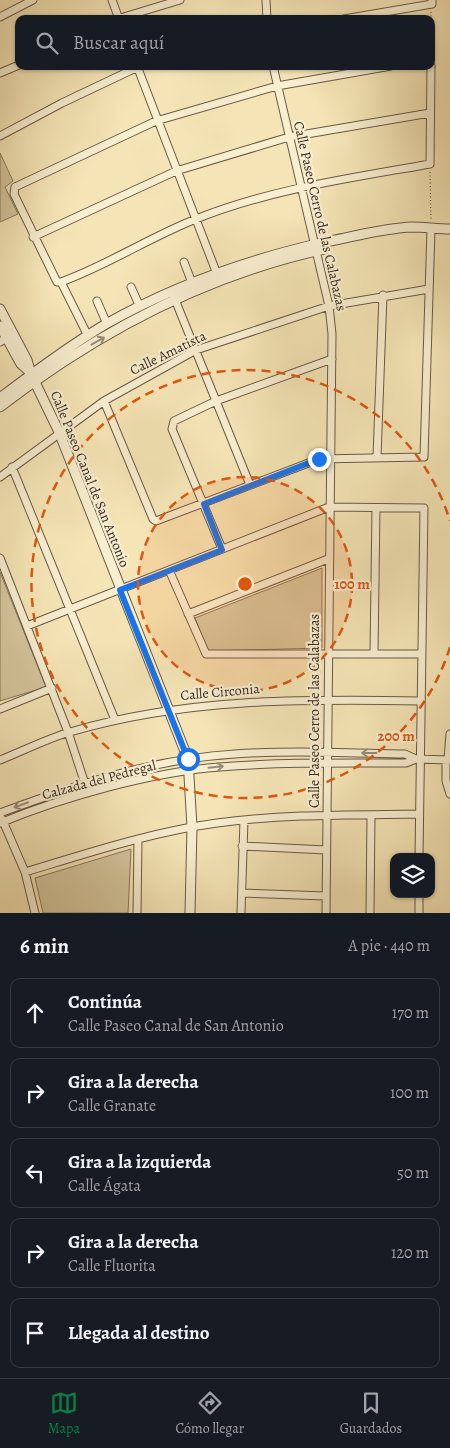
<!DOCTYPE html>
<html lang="es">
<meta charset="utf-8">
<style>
:root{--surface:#171b24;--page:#20242c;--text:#f1f3f6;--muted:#9ea1a6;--line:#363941;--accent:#0b8043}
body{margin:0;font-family:Alegreya,serif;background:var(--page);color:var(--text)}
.controls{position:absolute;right:15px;bottom:15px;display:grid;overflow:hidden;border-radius:10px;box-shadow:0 1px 4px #0004}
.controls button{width:45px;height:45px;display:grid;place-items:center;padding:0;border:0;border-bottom:1px solid var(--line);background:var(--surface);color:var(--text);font:25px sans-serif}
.stop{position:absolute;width:15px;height:15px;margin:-11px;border:4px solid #1a73e8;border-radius:50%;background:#fff}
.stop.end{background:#1a73e8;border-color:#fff;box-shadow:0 1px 5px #0008}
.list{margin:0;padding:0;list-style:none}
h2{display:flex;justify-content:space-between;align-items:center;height:65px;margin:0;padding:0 20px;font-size:21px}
h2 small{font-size:16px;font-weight:400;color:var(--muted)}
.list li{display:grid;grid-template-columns:32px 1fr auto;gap:15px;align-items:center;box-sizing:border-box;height:70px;margin:0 10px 10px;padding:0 10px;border:1px solid var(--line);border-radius:10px}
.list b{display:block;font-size:19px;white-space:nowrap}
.list p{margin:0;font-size:16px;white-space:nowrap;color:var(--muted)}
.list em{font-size:16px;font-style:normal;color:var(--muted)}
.icon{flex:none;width:28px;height:28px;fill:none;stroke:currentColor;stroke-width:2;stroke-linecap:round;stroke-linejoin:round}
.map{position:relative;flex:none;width:450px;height:913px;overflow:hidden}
.search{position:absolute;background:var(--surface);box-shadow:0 1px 4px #0004;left:15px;right:15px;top:15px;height:55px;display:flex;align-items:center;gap:12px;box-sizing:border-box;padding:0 18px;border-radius:10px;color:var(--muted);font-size:19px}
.sheet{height:465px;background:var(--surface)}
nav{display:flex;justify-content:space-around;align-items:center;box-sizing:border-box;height:70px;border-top:1px solid var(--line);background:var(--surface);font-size:14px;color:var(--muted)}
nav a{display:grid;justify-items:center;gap:2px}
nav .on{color:var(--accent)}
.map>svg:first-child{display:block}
.green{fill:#d5c59d;stroke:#877860}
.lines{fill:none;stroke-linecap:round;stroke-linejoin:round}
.minor-casing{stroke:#685a47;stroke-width:9}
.tertiary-casing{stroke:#685a47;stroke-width:11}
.path{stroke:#392b22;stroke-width:1;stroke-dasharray:1 2.5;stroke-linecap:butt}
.minor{stroke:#f8eed0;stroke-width:7}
.tertiary{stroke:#f8eed0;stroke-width:9}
.oneway{stroke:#988c79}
.route{stroke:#1a73e8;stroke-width:6}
.ring{fill:none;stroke:#df570d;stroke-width:2.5;stroke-dasharray:9 6}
.labels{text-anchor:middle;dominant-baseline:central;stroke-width:4.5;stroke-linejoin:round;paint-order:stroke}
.street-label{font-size:14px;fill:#392b22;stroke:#f8eed0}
.centre{fill:#df570d;stroke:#f8eed0;stroke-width:2.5}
.ring-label{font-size:15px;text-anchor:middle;font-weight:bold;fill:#df570d;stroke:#f8eed0;stroke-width:4.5;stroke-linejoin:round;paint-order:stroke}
</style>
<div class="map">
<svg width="450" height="913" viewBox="0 0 450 913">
<rect width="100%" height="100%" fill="#f5e5b6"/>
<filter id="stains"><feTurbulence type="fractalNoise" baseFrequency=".004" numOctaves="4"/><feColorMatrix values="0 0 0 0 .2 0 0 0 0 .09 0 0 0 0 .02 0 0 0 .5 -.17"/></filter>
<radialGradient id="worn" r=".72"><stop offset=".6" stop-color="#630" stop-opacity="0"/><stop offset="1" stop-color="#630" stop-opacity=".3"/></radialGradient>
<path class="green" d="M0 153 13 181 5 187 18 214 0 222Z
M322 568V648L208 651 195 618Z
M0 572 46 687 0 701Z
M131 849 128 913H43L35 878Z"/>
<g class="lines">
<defs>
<path id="minor" d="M112 0 119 19
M266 0 267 19
M0 17 33 0
M117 19 180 0
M344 19 432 4V0
M137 66 217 274
M273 66 329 306 332 334 326 913
M0 73 19 65
M0 136 62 103 140 66
M33 237 176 171 289 137 430 113
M184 262 192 283
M61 282C108 265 150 237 196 219 271 189 351 178 430 164L431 66
M131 287 140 307
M174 297 250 485
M97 301 107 324
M88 336 61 282H57L14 194 15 187 156 121 277 86 391 66
M0 342 6 338
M104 401 153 519 156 521 319 459 424 457 431 229
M377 457 383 295
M12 467 115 720
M0 477 104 401 196 350 329 306 429 289
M222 549 172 429 174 421 216 401 332 359
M0 558 68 732 88 793
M169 570 206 654H421
M188 614 328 559
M27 626 329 507 424 508 419 857
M374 654 376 508
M0 709 52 688
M0 760C23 751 46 739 70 732 185 698 302 699 421 701
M446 760V781L450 794
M448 760 450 734
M0 813C76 785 152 759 235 754 291 750 349 753 405 754L416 759
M2 819 25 872 35 913
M0 823C63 797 152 772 220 767 282 762 344 763 406 763L416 759 450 760
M242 846 326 850
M25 872C88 853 151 832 217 823 284 814 352 815 419 814
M242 893 326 896
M137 913 138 839
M241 913 244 820
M370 913 371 815
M419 913V894"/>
<path id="tertiary" d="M0 309 27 360 31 374 59 432 188 759 192 827 190 913
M0 326 21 364 31 373
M0 398C34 372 69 346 106 324 175 285 253 258 330 241 356 236 385 228 412 227 425 227 437 229 450 229
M0 407C96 333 206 275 325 249"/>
</defs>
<use href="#minor" class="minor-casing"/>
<use href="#tertiary" class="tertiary-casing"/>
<path class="path" d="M431 27V12
M430 172 431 221"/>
<use href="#minor" class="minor"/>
<use href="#tertiary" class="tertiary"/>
</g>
<defs><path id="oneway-shaft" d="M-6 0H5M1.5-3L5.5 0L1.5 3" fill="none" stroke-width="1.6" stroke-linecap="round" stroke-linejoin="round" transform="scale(1.25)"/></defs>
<g class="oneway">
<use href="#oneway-shaft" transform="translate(98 341) rotate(-29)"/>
<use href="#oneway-shaft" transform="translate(369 753) rotate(-180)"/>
<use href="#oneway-shaft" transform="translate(216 767) rotate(-6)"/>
<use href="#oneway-shaft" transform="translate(21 805) rotate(160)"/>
</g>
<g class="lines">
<path class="route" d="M188 759 120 590 222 550 204 504 319 459"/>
</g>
<circle cx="245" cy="584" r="107" fill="#df570d" fill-opacity=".12"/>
<g class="ring">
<circle cx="245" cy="584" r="107"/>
<path d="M450 647A214 214 0 1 1 450 521"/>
</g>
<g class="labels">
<g class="street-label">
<text transform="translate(320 216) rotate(77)">Calle Paseo Cerro de las Calabazas</text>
<text transform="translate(168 353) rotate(-26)">Calle Amatista</text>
<text transform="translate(90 479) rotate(68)">Calle Paseo Canal de San Antonio</text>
<text transform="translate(220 692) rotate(-5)">Calle Circonia</text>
<text transform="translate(314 711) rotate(-90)">Calle Paseo Cerro de las Calabazas</text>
<text transform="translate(99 780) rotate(-15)">Calzada del Pedregal</text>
</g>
</g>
<circle cx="245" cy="584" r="8" class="centre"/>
<g class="ring-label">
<text x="352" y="589">100 m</text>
<text x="396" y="741">200 m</text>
</g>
<rect width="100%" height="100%" filter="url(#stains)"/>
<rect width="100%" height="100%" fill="url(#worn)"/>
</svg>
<div class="controls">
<button><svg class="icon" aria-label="layers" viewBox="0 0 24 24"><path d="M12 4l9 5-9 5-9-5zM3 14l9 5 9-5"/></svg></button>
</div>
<div class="stop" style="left:188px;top:759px"></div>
<div class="stop end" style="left:319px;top:459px"></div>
<div class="search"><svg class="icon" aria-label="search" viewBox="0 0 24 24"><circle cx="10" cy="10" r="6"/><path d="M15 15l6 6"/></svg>Buscar aquí</div>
</div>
<section class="sheet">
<h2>6 min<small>A pie · 440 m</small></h2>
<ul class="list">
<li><svg class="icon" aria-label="ahead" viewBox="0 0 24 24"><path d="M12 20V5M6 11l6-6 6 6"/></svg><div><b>Continúa</b><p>Calle Paseo Canal de San Antonio</p></div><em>170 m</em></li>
<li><svg class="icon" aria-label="right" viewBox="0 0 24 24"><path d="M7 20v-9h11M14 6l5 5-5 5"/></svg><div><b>Gira a la derecha</b><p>Calle Granate</p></div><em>100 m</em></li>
<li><svg class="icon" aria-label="left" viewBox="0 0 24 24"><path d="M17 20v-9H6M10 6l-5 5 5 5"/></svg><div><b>Gira a la izquierda</b><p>Calle Ágata</p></div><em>50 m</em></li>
<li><svg class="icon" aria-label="right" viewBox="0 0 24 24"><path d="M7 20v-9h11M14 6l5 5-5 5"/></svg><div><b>Gira a la derecha</b><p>Calle Fluorita</p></div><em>120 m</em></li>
<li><svg class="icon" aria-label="arrive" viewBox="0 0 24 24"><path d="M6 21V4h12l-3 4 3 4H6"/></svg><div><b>Llegada al destino</b></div></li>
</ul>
</section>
<nav>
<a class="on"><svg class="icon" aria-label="map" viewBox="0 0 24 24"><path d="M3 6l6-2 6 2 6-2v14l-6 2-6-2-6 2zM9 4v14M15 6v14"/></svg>Mapa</a>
<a><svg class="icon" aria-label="directions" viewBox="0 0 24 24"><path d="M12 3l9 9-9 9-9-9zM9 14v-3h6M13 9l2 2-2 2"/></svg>Cómo llegar</a>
<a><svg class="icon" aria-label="saved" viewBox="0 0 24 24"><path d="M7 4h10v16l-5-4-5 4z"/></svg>Guardados</a>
</nav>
